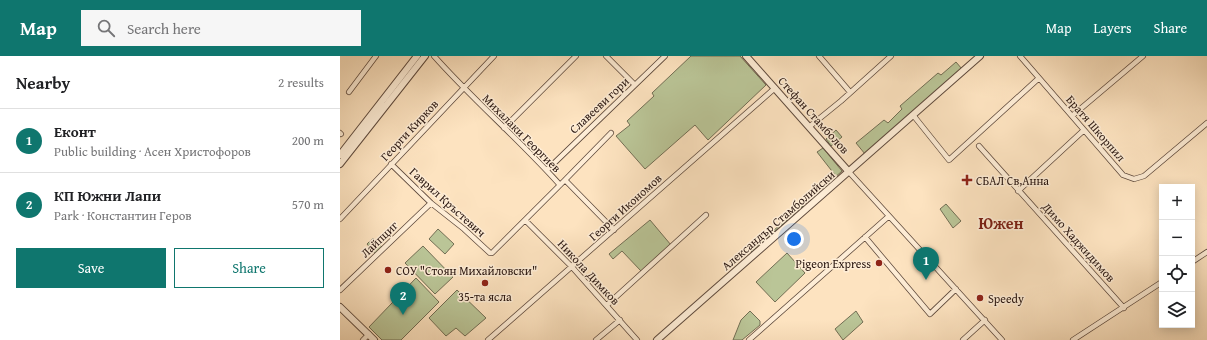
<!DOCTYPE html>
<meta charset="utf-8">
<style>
:root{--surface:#fff;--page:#f6f6f6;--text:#202124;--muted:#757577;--line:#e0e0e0;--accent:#0f766e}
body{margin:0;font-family:"Gentium Book Plus",serif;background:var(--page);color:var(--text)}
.controls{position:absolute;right:12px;bottom:12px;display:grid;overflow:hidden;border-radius:0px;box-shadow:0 2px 10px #0003}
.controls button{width:36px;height:36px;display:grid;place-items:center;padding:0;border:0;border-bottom:1px solid var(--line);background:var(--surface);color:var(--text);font:20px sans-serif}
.you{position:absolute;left:454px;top:183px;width:14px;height:14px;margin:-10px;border:3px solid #fff;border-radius:50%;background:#1a73e8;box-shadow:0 0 0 6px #1a73e833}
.badge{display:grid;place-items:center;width:26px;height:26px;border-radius:50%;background:var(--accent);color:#fff;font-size:13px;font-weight:700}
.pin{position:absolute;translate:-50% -33px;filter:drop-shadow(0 1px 2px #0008)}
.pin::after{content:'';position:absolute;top:21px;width:14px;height:12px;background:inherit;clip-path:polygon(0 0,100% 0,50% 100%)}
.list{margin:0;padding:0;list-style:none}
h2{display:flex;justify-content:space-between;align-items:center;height:52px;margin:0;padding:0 16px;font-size:17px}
h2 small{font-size:13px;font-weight:400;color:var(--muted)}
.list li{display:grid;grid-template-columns:26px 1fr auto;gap:12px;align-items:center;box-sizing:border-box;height:64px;padding:0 16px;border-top:1px solid var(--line)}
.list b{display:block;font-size:15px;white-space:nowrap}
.list p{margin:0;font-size:13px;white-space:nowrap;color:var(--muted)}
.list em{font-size:13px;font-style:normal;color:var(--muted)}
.actions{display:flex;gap:8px;padding:12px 16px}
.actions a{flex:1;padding:9px 0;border:1px solid var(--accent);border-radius:0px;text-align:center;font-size:14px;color:var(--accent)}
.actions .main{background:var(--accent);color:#fff}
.icon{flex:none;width:22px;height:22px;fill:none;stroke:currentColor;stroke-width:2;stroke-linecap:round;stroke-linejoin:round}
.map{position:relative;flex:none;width:867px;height:284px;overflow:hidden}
header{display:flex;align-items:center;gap:24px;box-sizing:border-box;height:56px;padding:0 20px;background:var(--accent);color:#fff}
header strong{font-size:19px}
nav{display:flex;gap:22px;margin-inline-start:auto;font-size:14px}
.search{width:280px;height:36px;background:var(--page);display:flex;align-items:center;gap:10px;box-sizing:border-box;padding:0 14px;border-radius:0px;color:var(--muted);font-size:15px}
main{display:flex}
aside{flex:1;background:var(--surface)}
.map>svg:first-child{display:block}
.green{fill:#bac597;stroke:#726e54}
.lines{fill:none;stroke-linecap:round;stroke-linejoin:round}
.minor-casing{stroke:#5e493c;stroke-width:6}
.tertiary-casing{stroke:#5e493c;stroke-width:8}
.minor{stroke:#feedd6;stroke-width:4.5}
.tertiary{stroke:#feedd6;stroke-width:6}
.poi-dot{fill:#8f2418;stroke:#feedd6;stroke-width:1.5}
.labels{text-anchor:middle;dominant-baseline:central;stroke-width:3;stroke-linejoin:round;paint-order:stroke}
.street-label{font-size:12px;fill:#291610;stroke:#feedd6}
.poi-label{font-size:12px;fill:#291610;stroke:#feedd6;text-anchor:start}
.district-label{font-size:16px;font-weight:bold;fill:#7a1f14;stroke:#feedd6}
</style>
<header>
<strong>Map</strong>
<div class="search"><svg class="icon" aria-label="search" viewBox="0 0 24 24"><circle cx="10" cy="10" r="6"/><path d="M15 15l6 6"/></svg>Search here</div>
<nav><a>Map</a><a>Layers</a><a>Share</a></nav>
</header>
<main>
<aside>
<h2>Nearby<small>2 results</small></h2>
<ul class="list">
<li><span class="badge">1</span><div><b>Еконт</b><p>Public building · Асен Христофоров</p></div><em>200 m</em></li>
<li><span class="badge">2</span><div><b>КП Южни Лапи</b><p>Park · Константин Геров</p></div><em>570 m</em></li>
</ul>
<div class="actions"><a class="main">Save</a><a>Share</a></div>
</aside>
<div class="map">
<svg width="867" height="284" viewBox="0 0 867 284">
<rect width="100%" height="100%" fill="#fde3c0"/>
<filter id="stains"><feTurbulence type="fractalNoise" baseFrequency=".005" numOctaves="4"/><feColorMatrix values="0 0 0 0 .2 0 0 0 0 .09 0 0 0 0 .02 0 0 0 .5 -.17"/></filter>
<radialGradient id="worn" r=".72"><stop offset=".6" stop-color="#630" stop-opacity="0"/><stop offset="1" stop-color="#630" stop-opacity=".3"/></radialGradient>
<path class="green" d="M351 0H400L426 29 368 84 355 69 305 113 276 80 290 69 287 65 314 40 312 37Z
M616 6 622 13 525 98 516 87 544 64 548 67 562 53 560 50 598 17 601 19Z
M496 74 502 81 491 90 486 83Z
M483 92 502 115 412 196 411 195 495 119 477 96Z
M606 148 621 165 613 172 600 153Z
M310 164 331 189 301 215 282 195 273 203 269 198Z
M98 173 114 188 105 198 89 183Z
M33 182 43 192 36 199 27 188Z
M83 190 113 221 95 238 65 207Z
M447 197 465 217 435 246 416 226Z
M76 222 99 246 61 284H42L29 271Z
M117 234 146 262 125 280 116 272 106 280 89 262Z
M410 255 420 265V269L402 284H393L401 264Z
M516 255 523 266 503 284 495 273Z"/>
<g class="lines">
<defs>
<path id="minor" d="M94 0C134 45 180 84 220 129L225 124 274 174
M266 0 295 29
M479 0 510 36
M680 0 783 119 794 123 804 120 867 67
M9 36 36 0
M573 59 609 104 699 22
M732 60 803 0
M469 71 501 45 551 0
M164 72 236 0
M0 77 1 78
M639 90 784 252
M51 108 91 147 124 173 150 197H152L220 129
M207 114 325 0
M509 116 662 284
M225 124 271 77
M678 135 744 74
M0 163 154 0
M185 164 232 211 297 284
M525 181 590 258 616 233
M852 206 867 196
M579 207 585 201 587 202
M0 234 91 147
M267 249 366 159
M23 284 29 278
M148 284C244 200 339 116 435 32
M256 284 280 264
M409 284 549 160
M623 284 645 264
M733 284 822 226"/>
<path id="tertiary" d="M406 0 509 116
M0 99 77 0
M0 108 85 0
M0 251 34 284
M317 284 640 0"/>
</defs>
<use href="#minor" class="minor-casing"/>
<use href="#tertiary" class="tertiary-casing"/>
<use href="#minor" class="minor"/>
<use href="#tertiary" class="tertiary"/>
</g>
<g class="poi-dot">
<path d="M625 118h4v4h4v4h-4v4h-4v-4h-4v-4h4z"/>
<circle cx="539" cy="207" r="4"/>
<circle cx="48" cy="214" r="4"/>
<circle cx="145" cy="227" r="4"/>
<circle cx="640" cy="242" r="4"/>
</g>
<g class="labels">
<g class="street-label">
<text transform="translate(259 49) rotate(-43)">Славееви гори</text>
<text transform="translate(474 59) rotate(48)">Стефан Стамболов</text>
<text transform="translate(756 72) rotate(49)">Братя Шкорпил</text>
<text transform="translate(69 74) rotate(-47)">Георги Кирков</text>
<text transform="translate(182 77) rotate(45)">Михалаки Георгиев</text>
<text transform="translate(108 146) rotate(42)">Гаврил Кръстевич</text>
<text transform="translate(285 151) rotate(-42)">Георги Икономов</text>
<text transform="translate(438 164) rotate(-41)">Александър Стамболийски</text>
<text transform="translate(39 183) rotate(-44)">Лайпциг</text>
<text transform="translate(739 186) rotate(48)">Димо Хаджидимов</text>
<text transform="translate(249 216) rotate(47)">Никола Димков</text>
</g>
<g class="poi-label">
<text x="636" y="124">СБАЛ Св,Анна</text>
<text x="531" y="207" text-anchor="end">Pigeon Express</text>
<text x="56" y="214">СОУ "Стоян Михайловски"</text>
<text x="145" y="240" text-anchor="middle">35-та ясла</text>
<text x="648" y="242">Speedy</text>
</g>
<g class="district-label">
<text x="661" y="167">Южен</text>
</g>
</g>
<rect width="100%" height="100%" filter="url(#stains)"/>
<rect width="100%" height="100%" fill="url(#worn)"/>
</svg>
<div class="controls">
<button>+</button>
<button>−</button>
<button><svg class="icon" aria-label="locate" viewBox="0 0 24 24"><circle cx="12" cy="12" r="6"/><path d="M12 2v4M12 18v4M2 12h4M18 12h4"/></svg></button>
<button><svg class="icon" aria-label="layers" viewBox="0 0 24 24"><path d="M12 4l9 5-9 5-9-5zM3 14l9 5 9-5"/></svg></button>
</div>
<div class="you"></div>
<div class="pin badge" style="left:586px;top:224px">1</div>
<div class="pin badge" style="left:63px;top:259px">2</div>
</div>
</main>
